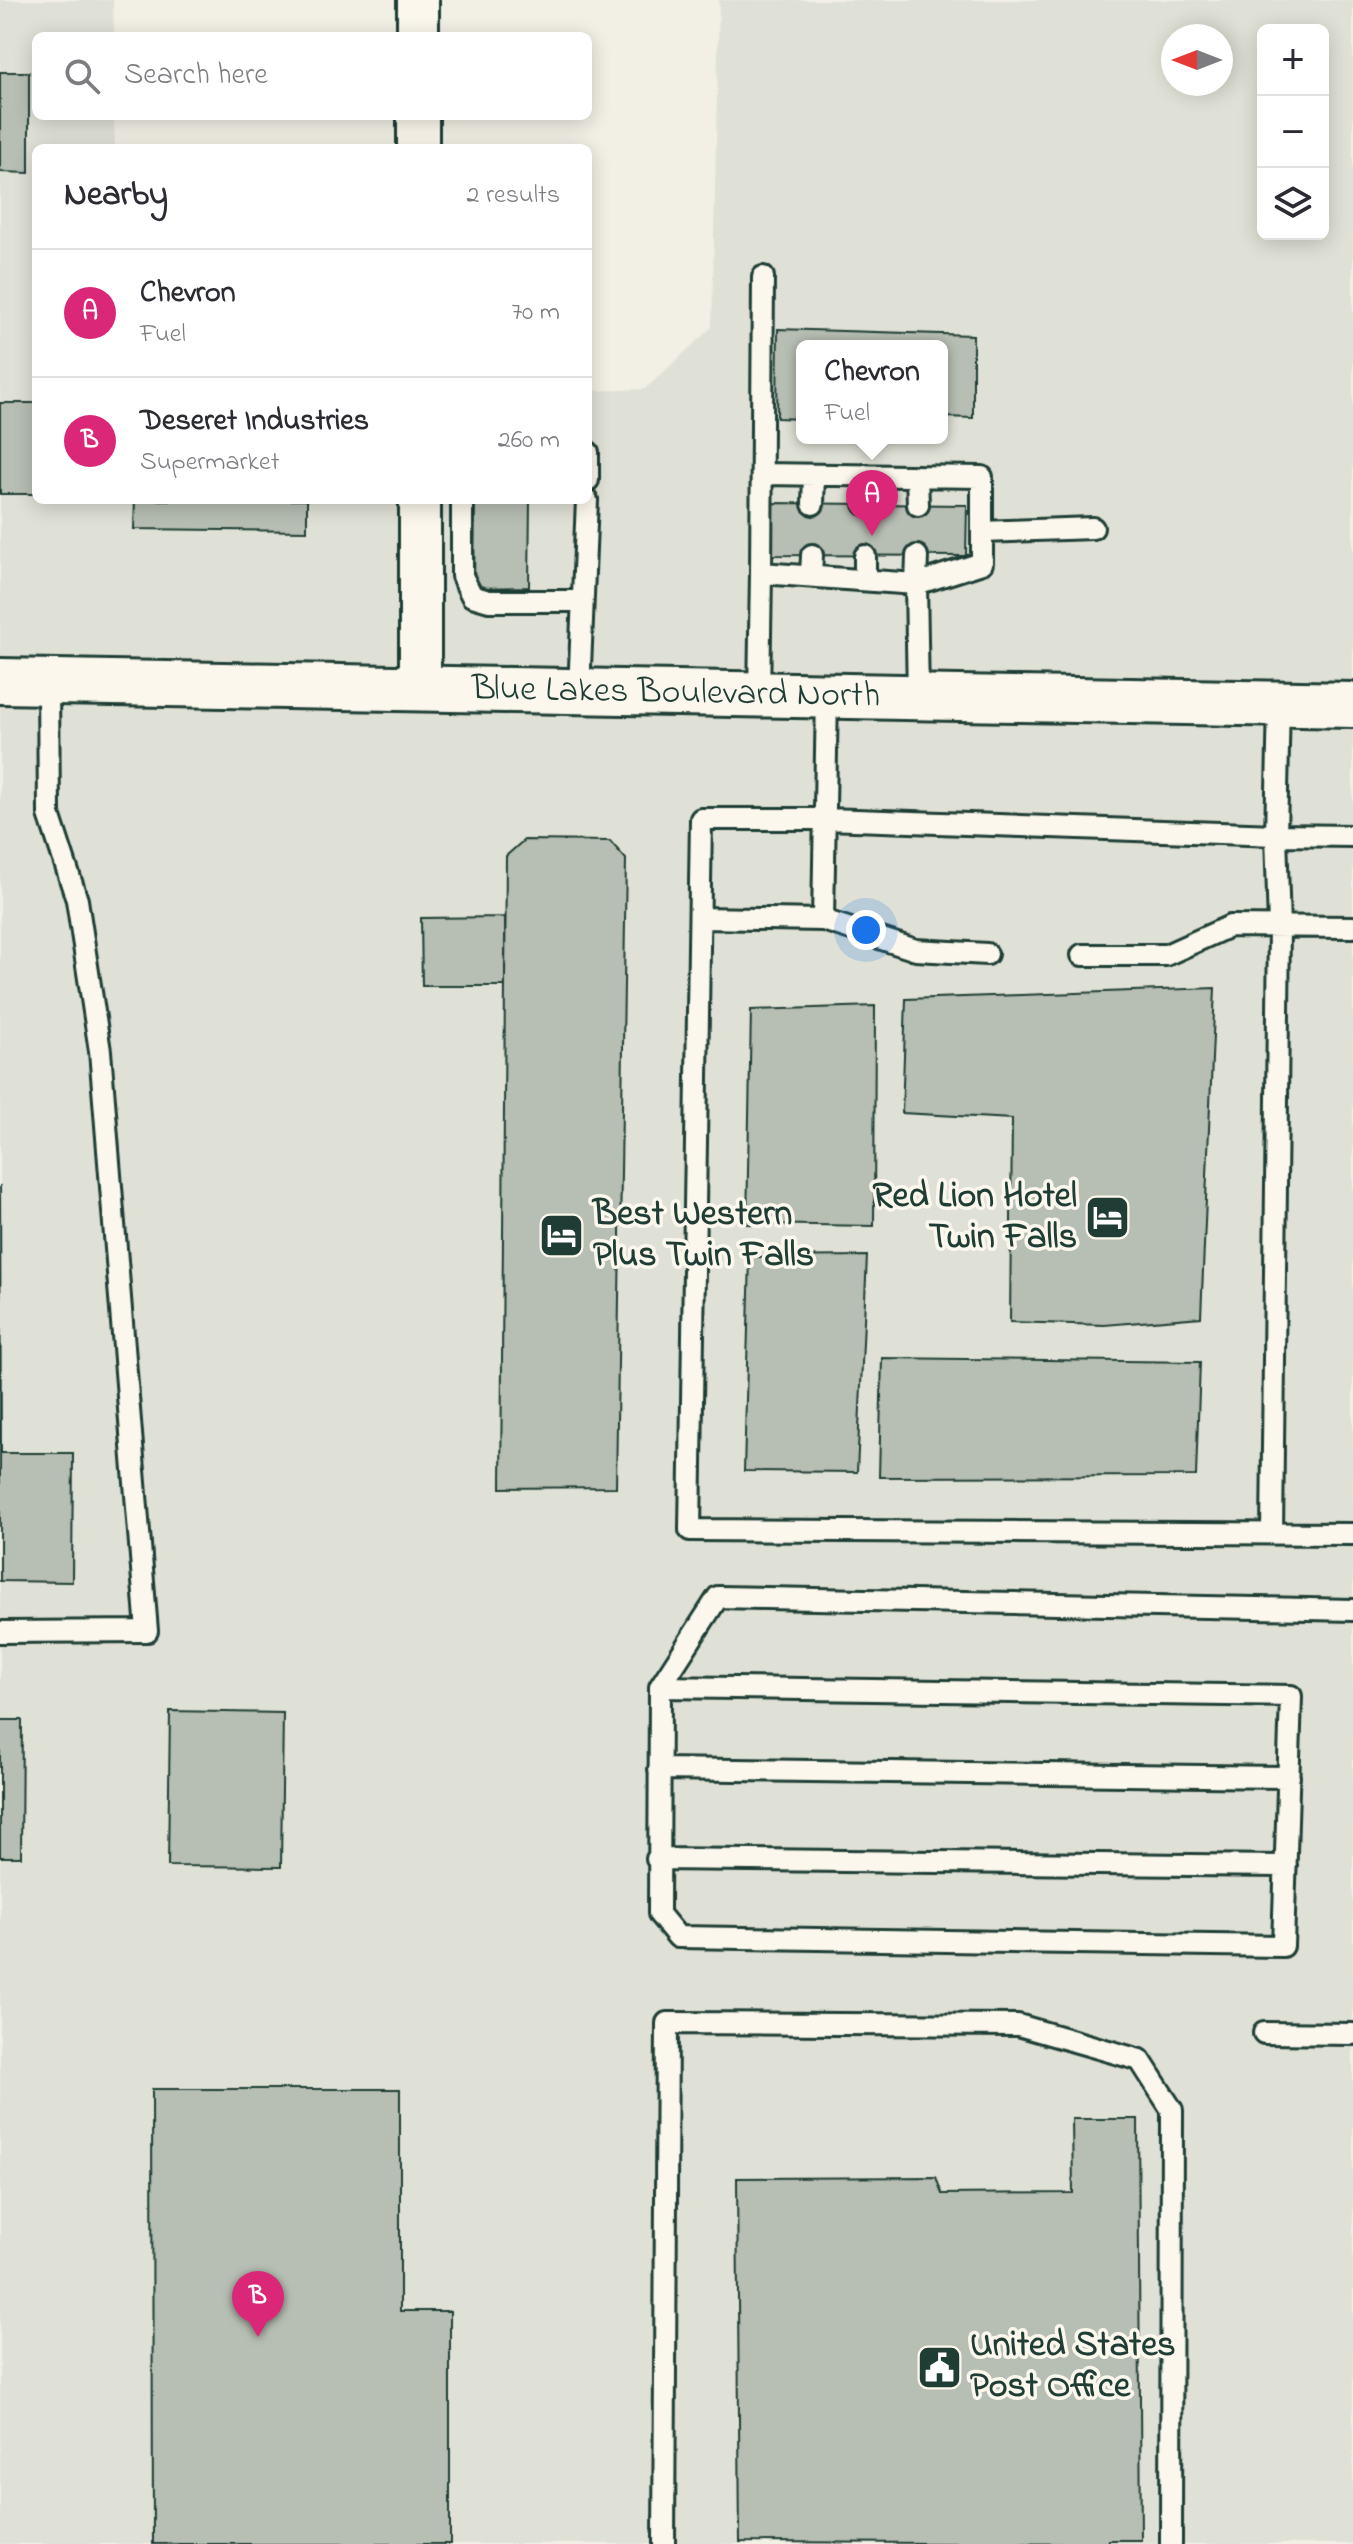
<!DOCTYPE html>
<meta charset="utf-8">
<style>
:root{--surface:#fff;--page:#f7f7f7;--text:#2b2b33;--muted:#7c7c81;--line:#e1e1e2;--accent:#db2777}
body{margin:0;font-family:"Indie Flower",sans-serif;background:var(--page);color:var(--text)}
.controls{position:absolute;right:24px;top:24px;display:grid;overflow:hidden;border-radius:12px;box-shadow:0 4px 20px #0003}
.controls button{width:72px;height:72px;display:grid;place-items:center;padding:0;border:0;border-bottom:2px solid var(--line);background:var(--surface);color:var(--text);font:40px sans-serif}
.compass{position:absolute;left:1161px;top:24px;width:72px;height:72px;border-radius:50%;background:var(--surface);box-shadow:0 4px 20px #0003;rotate:270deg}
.you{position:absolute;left:866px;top:930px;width:28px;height:28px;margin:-20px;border:6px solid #fff;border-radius:50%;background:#1a73e8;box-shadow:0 0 0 12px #1a73e833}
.badge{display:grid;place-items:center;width:52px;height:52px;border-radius:50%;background:var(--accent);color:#fff;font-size:26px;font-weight:700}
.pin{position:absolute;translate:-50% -66px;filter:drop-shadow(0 2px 4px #0008)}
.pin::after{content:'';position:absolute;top:42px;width:28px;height:24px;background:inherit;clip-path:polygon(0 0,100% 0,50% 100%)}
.popup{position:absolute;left:796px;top:340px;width:152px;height:104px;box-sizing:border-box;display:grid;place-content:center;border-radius:12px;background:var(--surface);filter:drop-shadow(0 2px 6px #0005);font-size:26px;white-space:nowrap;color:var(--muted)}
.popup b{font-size:30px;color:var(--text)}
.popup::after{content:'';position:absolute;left:50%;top:100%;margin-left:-16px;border:16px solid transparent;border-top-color:var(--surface)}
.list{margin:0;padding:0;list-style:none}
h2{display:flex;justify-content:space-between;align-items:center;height:104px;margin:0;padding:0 32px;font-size:34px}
h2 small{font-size:26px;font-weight:400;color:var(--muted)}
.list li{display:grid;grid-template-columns:52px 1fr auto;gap:24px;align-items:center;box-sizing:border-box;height:128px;padding:0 32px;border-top:2px solid var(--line)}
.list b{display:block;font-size:30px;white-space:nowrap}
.list p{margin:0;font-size:26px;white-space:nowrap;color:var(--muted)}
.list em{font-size:26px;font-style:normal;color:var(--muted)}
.icon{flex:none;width:44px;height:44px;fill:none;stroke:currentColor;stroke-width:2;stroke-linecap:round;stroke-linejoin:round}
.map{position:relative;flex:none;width:1353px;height:2544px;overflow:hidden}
.search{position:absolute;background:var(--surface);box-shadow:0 4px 20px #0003;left:32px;top:32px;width:560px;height:88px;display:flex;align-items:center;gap:20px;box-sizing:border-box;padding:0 28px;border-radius:12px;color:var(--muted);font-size:30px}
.panel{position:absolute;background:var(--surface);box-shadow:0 4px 20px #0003;left:32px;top:144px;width:560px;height:360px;border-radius:12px}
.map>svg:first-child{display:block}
.built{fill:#e0e1d6;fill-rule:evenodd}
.building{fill:#b7beb3;stroke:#1f3d34;stroke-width:2}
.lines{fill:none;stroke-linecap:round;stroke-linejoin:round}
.lane-casing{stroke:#1f3d34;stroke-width:26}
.street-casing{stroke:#1f3d34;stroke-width:46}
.primary-casing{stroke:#1f3d34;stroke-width:50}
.lane{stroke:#fbf7ec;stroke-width:20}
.street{stroke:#fbf7ec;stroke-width:40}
.primary{stroke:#fbf7ec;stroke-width:44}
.labels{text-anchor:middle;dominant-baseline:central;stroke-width:7;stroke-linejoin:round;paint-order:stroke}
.street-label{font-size:36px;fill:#1f3d34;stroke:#fbf7ec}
.poi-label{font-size:36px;font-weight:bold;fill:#1f3d34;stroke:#fbf7ec;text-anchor:start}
</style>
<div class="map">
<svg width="1353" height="2544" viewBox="0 0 1353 2544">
<rect width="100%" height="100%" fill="#f2f0e5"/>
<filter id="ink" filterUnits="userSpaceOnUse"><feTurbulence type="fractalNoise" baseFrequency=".0125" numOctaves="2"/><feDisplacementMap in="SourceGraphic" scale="16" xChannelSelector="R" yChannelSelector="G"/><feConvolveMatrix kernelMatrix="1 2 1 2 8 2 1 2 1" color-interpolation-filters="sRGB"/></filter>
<g filter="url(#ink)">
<path class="built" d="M0 0H113L114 36H36V116H114L115 148H36V500H588V391L645 389 712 327 719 0H1353V2544H0ZM1263 30H1323V234H1263ZM1173 36H1221V84H1173ZM802 346H942V438H802Z"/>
<path class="building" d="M0 72H29V173L0 172Z
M778 329 973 335V418L942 417V346H802V419L777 418Z
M0 403H36V494H0Z
M135 500H307V531L134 529Z
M475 500H530L529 587 474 588Z
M770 503 967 505 966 556 769 555Z
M524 840 610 841 626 859 616 1487 501 1488 506 856Z
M505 917V986H422L421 918Z
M1215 988 1201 1317 1104 1325 1010 1322 1012 1119 902 1113 906 999Z
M875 1006 874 1226 747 1224 751 1010Z
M0 1185 1 1453H73L72 1582 0 1581Z
M867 1256 857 1472 744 1471 750 1257Z
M882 1358 1200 1362 1196 1476 879 1477Z
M170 1711 283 1713 281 1867 168 1866Z
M0 1720H22L21 1857H0Z
M152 2089H400V2311H450V2544H153Z
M1072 2119H1138L1141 2540H1108V2544L740 2542 737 2178 936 2177 942 2194 1073 2193Z"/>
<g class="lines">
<defs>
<path id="lane" d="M588 452V480
M762 474 982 477V563L916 584 917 556
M865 475V504
M917 476 918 505
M462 500V576L472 596 489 601H582
M813 504 814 475
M982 532 1093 528
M865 556V580
M761 573 763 277
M811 576 812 555
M579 691 587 500
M759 695 761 573 916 584 918 697
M827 695 823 920 916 950 987 954
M1279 703 1276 835 827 819H701L690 1530 1353 1534
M700 918 823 920
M1082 955H1166L1230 926 1353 927
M1272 1533 1279 926 1276 835 1353 836
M0 1632 147 1631 100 1051 77 900 49 814 48 681
M660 1687 1291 1696 1283 1946 678 1937 659 1914 660 1687 718 1597 1353 1610
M659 1769 1289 1777
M657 1859 1286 1866
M1264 2033 1353 2034
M664 2544 667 2023 1018 2025 1140 2060 1172 2110 1171 2544"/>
<path id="street" d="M418 0V36
M418 116V148
M420 500V688"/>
<g id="primary">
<path id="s1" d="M0 681 1353 705"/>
</g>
</defs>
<use href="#lane" class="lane-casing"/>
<use href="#street" class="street-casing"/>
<use href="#primary" class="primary-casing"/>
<use href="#lane" class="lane"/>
<use href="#street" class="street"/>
<use href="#primary" class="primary"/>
</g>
</g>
<defs>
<symbol id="hotel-square" viewBox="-11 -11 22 22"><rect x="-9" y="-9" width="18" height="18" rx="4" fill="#1f3d34" stroke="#fbf7ec"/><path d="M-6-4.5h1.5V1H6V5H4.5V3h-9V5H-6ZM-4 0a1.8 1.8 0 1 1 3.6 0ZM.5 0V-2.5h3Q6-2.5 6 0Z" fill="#fff"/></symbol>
<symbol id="civic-square" viewBox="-11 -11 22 22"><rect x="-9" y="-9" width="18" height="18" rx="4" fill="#1f3d34" stroke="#fbf7ec"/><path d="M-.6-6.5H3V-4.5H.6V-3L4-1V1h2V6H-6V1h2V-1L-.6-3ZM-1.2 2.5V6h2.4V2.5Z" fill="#fff"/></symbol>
</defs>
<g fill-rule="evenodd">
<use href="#hotel-square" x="1082" y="1192" width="51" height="51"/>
<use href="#hotel-square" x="536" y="1210" width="51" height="51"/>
<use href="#civic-square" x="914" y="2342" width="51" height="51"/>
</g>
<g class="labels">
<g class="street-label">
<text stroke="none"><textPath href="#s1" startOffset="676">Blue Lakes Boulevard North</textPath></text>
</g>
<g class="poi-label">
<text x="1077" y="1197" text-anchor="end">Red Lion Hotel<tspan x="1077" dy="41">Twin Falls</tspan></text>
<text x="593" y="1215">Best Western<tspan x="593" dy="41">Plus Twin Falls</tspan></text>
<text x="970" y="2346">United States<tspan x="970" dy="41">Post Office</tspan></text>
</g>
</g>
</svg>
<div class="controls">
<button>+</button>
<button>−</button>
<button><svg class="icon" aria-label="layers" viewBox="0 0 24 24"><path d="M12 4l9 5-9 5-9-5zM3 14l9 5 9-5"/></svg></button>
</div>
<svg class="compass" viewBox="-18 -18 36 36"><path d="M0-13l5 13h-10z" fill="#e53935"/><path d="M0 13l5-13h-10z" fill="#7c7c81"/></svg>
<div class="you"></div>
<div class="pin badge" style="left:872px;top:536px">A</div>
<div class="popup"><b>Chevron</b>Fuel</div>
<div class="pin badge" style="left:258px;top:2337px">B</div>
<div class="search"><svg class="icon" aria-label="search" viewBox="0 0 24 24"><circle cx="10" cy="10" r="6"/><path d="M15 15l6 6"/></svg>Search here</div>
<section class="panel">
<h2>Nearby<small>2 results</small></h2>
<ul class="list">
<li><span class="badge">A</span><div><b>Chevron</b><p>Fuel</p></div><em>70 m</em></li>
<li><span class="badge">B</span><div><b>Deseret Industries</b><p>Supermarket</p></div><em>260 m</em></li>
</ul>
</section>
</div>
